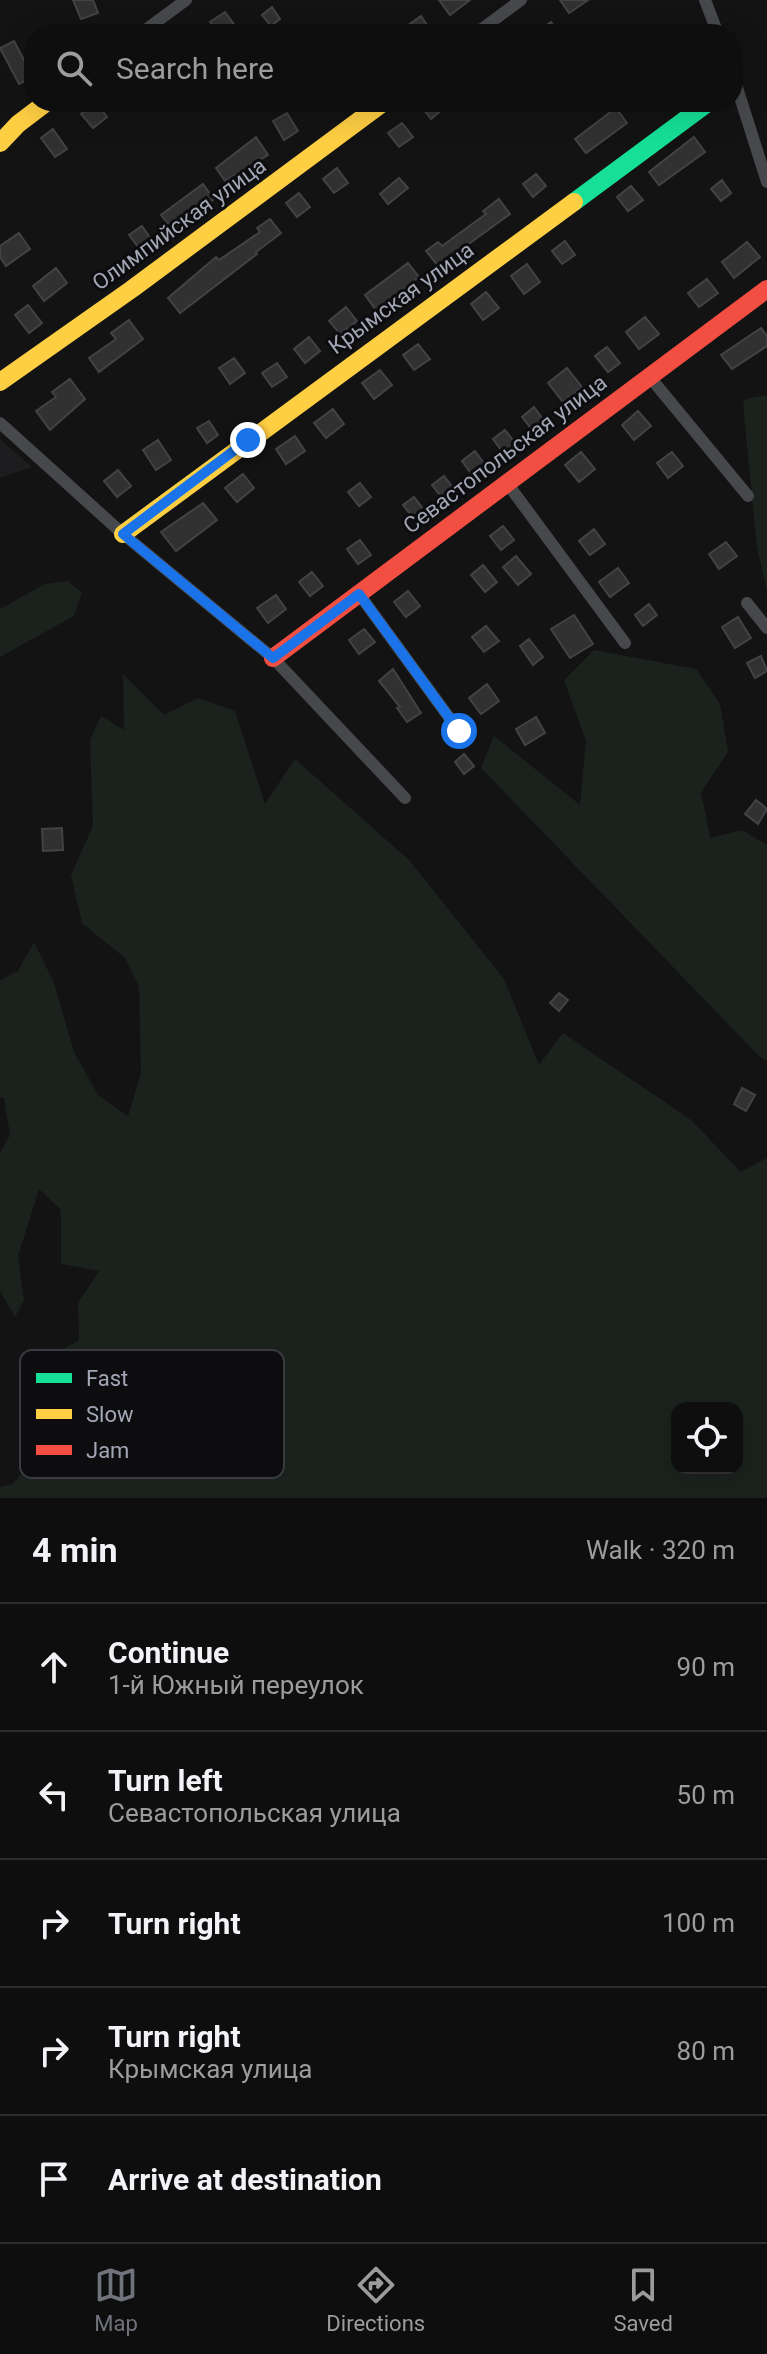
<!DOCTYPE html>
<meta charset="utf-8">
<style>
:root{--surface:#0e0e0e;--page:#1c1c1c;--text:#f1f3f6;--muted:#9b9c9e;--line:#2e2e2e;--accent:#71737c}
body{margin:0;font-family:Roboto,sans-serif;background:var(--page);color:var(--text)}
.controls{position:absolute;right:24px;bottom:24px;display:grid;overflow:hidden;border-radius:16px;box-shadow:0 8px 32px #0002}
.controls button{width:72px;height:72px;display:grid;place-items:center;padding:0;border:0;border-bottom:2px solid var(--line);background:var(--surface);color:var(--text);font:40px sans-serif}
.stop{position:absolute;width:24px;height:24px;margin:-18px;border:6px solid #1a73e8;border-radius:50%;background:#fff}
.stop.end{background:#1a73e8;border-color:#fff;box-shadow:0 2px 8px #0008}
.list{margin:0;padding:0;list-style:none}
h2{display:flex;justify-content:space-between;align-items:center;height:104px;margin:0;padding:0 32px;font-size:34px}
h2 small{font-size:26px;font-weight:400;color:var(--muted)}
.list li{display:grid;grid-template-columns:52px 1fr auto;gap:24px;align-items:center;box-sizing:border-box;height:128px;padding:0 32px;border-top:2px solid var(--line)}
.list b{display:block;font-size:30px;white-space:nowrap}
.list p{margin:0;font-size:26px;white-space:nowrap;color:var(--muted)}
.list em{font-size:26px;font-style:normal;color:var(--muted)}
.icon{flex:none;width:44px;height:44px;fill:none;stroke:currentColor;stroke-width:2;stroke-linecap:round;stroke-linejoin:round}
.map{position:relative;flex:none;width:767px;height:1498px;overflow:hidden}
.search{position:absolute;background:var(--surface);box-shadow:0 8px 32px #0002;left:24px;right:24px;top:24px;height:88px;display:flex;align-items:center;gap:20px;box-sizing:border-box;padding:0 28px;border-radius:32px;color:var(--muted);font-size:30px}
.sheet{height:744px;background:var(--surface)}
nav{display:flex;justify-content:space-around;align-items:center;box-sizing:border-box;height:112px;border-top:2px solid var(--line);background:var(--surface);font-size:22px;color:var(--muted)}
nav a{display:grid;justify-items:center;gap:4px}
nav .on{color:var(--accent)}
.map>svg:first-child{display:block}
.built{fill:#1d1d1f}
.green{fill:#1b221d;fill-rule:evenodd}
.building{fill:#313132;stroke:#424247;stroke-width:2}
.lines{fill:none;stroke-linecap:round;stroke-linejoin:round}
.street{stroke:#47484c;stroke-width:12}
.fast{stroke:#16e098;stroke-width:18}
.slow{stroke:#ffcf43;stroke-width:18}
.jam{stroke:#f24e42;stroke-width:18}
.route{stroke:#1a73e8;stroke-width:10}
.labels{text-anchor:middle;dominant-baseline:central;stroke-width:6;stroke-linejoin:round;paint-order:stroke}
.street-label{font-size:22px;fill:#a3a7b5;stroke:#0d0d0f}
.key{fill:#0d0d0f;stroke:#3a3b41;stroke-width:2}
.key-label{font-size:22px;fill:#a3a7b5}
</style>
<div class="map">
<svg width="767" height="1498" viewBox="0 0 767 1498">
<rect width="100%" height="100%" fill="#131313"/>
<path class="built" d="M0 439 32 467 0 478Z"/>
<path class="green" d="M767 395V591L757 547 743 404 746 399Z
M67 581 82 592 74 616 0 657V609L45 584Z
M594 650 696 669 720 704 728 752 701 792 710 838 742 830 767 845V1061L758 1055 481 768 494 736 580 805 586 741 564 680Z
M123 674 164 715 198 698 235 711 265 804 295 759 409 860 504 979 539 1065 563 1033 691 1120 741 1172 767 1158V1498H0V1487L13 1484 45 1444 51 1356 79 1340 78 1303 99 1271 61 1264V1210L39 1189 18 1256 24 1300 15 1317 0 1291V1153L10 1135 4 1098 0 1097V980L18 971 34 942 54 983 74 1052 98 1095 128 1116 141 1073 139 987 125 958 82 923 71 875 93 826 90 740 101 716 124 730ZM677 1408H737V1468H677Z"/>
<path class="building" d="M73 0H93L98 13 81 19Z
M439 0H470L450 15Z
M560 0H588L569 13Z
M272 7 280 19 271 26 262 15Z
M225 12 241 34H219L210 22Z
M421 16 433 34H396Z
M551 22 560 34H535Z
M14 41 33 77 19 84 0 48Z
M96 102 107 117 93 128 81 114Z
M427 102H437L443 109 431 119 421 106Z
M616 108 627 123 586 153 575 139Z
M287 113 298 131 284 140 273 121Z
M402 123 413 137 399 147 388 133Z
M53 129 67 149 55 157 41 138Z
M256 137 268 155 225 181 216 168Z
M694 137 705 152 659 185 649 172Z
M337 168 348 183 334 193 323 179Z
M536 174 546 186 533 197 523 184Z
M399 178 408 188 388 204 380 194Z
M722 180 731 193 721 201 711 189Z
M203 184 214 199 173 230 161 215Z
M631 186 643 200 628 211 617 197Z
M299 193 310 207 297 217 286 203Z
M499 199 510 214 438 266 426 251 438 242 442 246 486 214 483 211Z
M270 219 281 233 256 252 257 254 180 313 168 298 216 257 219 260 260 232 257 228Z
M142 226 154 243 142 252 129 235Z
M19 233 30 249 6 266 0 257V246Z
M565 241 575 255 562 264 552 251Z
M747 242 760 257 734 278 722 262Z
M408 263 419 277 376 310 365 295Z
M527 264 540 282 524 294 511 276Z
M56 268 67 283 44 301 33 286Z
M707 279 718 293 699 307 688 293Z
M486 292 499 308 483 320 471 304Z
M28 305 42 323 29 333 15 315Z
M346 307 357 321 340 334 329 321Z
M645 317 659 334 639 349 626 332Z
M129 320 143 339 99 372 89 358 116 339 111 333Z
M761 328 767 336V346L732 369 721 355Z
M309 337 320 351 305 363 294 349Z
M418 344 430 359 414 370 403 355Z
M607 347 620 363 608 372 595 356Z
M234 358 245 373 230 384 219 368Z
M277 363 287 377 272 387 262 373Z
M567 368 582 387 563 402 548 383Z
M380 370 392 385 374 399 362 383Z
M70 379 85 399 50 430 36 411 56 397 52 392Z
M534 407 545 422 533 431 522 417Z
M333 409 344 424 326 438 314 423Z
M638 411 651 426 634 440 622 425Z
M209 421 218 435 207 443 197 428Z
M505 430 516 444 504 454 493 439Z
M295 436 305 451 286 464 276 449Z
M158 440 171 460 156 470 143 450Z
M475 451 486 466 473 476 462 461Z
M581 452 595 469 579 482 565 465Z
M672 452 683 466 668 478 657 463Z
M118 470 131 486 117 497 104 481Z
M243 474 254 488 237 502 225 488Z
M444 476 455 490 443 499 432 485Z
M360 483 371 497 359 506 348 492Z
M414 497 425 511 414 519 403 505Z
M203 503 217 520 176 551 161 532Z
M503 526 514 540 501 550 490 536Z
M594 529 605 544 590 555 579 541Z
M360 540 371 555 358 564 347 549Z
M726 542 737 556 719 569 709 554Z
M516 556 531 574 518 585 503 567Z
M483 565 497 582 485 592 471 575Z
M618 568 629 583 610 597 599 582Z
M312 572 323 586 310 596 299 582Z
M408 591 420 606 406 617 394 602Z
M276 595 286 609 268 623 257 608Z
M649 604 657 615 643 626 635 615Z
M574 615 593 644 570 658 551 629Z
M738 617 751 638 735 648 722 627Z
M486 626 499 641 484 652 472 637Z
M364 629 375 642 359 654 349 640Z
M529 639 543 657 533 665 520 646Z
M761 656 767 671 755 678 747 663Z
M393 669 421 713 407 722 397 708 400 707 379 681Z
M487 684 499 701 481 714 469 698Z
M536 717 545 733 525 745 516 729Z
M464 754 474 766 464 774 455 762Z
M756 800 767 809 758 824 745 814Z
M62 828 63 850 43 851 42 829Z
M559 993 568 1000 559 1011 550 1003Z
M742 1088 755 1095 746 1111 734 1104Z"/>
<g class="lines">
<path class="street" d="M705 0 718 34
M140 34 186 0
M475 34 521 0
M733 75 767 182
M649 376 748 496
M0 423 123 534 273 658 405 798
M507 483 625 643
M359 594 459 731
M747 603 767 628"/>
<path class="fast" d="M574 202 709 102"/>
<path class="slow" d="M0 143 18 124 47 102
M0 382 132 289 384 102
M123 534 574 202"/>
<path class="jam" d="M273 658 767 289"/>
</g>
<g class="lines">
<path class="route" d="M248 440 123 534 273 658 359 594 459 731"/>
</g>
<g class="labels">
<g class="street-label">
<text transform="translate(179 224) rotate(-36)">Олимпийская улица</text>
<text transform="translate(401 298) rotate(-36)">Крымская улица</text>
<text transform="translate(505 454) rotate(-37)">Севастопольская улица</text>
</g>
</g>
<rect x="20" y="1350" width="264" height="128" rx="12" class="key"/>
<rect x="36" y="1373" width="36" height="10" fill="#16e098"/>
<rect x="36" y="1409" width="36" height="10" fill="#ffcf43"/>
<rect x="36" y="1445" width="36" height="10" fill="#f24e42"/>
<g class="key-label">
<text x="86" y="1386">Fast</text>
<text x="86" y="1422">Slow</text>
<text x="86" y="1458">Jam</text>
</g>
</svg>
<div class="controls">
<button><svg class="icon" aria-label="locate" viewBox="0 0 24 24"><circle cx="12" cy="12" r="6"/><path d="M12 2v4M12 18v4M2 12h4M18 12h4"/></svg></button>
</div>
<div class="stop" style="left:459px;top:731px"></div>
<div class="stop end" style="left:248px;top:440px"></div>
<div class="search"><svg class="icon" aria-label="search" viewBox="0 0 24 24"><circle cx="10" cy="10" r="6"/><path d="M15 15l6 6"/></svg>Search here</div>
</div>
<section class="sheet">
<h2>4 min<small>Walk · 320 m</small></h2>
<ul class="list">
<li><svg class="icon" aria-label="ahead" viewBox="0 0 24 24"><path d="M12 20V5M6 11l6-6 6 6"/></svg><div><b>Continue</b><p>1-й Южный переулок</p></div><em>90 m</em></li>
<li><svg class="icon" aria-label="left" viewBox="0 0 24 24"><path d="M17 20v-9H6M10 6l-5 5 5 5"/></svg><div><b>Turn left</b><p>Севастопольская улица</p></div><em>50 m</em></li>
<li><svg class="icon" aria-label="right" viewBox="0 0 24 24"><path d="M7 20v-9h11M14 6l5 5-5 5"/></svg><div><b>Turn right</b></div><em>100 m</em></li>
<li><svg class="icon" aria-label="right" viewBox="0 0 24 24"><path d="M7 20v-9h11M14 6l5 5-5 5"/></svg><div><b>Turn right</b><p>Крымская улица</p></div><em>80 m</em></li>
<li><svg class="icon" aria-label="arrive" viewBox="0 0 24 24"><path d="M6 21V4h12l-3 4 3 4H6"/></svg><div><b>Arrive at destination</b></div></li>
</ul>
</section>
<nav>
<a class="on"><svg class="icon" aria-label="map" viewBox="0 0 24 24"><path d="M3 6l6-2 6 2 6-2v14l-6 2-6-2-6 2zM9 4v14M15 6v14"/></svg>Map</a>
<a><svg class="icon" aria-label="directions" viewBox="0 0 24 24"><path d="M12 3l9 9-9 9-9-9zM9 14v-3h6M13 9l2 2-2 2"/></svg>Directions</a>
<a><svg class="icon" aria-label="saved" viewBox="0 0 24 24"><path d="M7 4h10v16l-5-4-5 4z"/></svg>Saved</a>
</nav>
